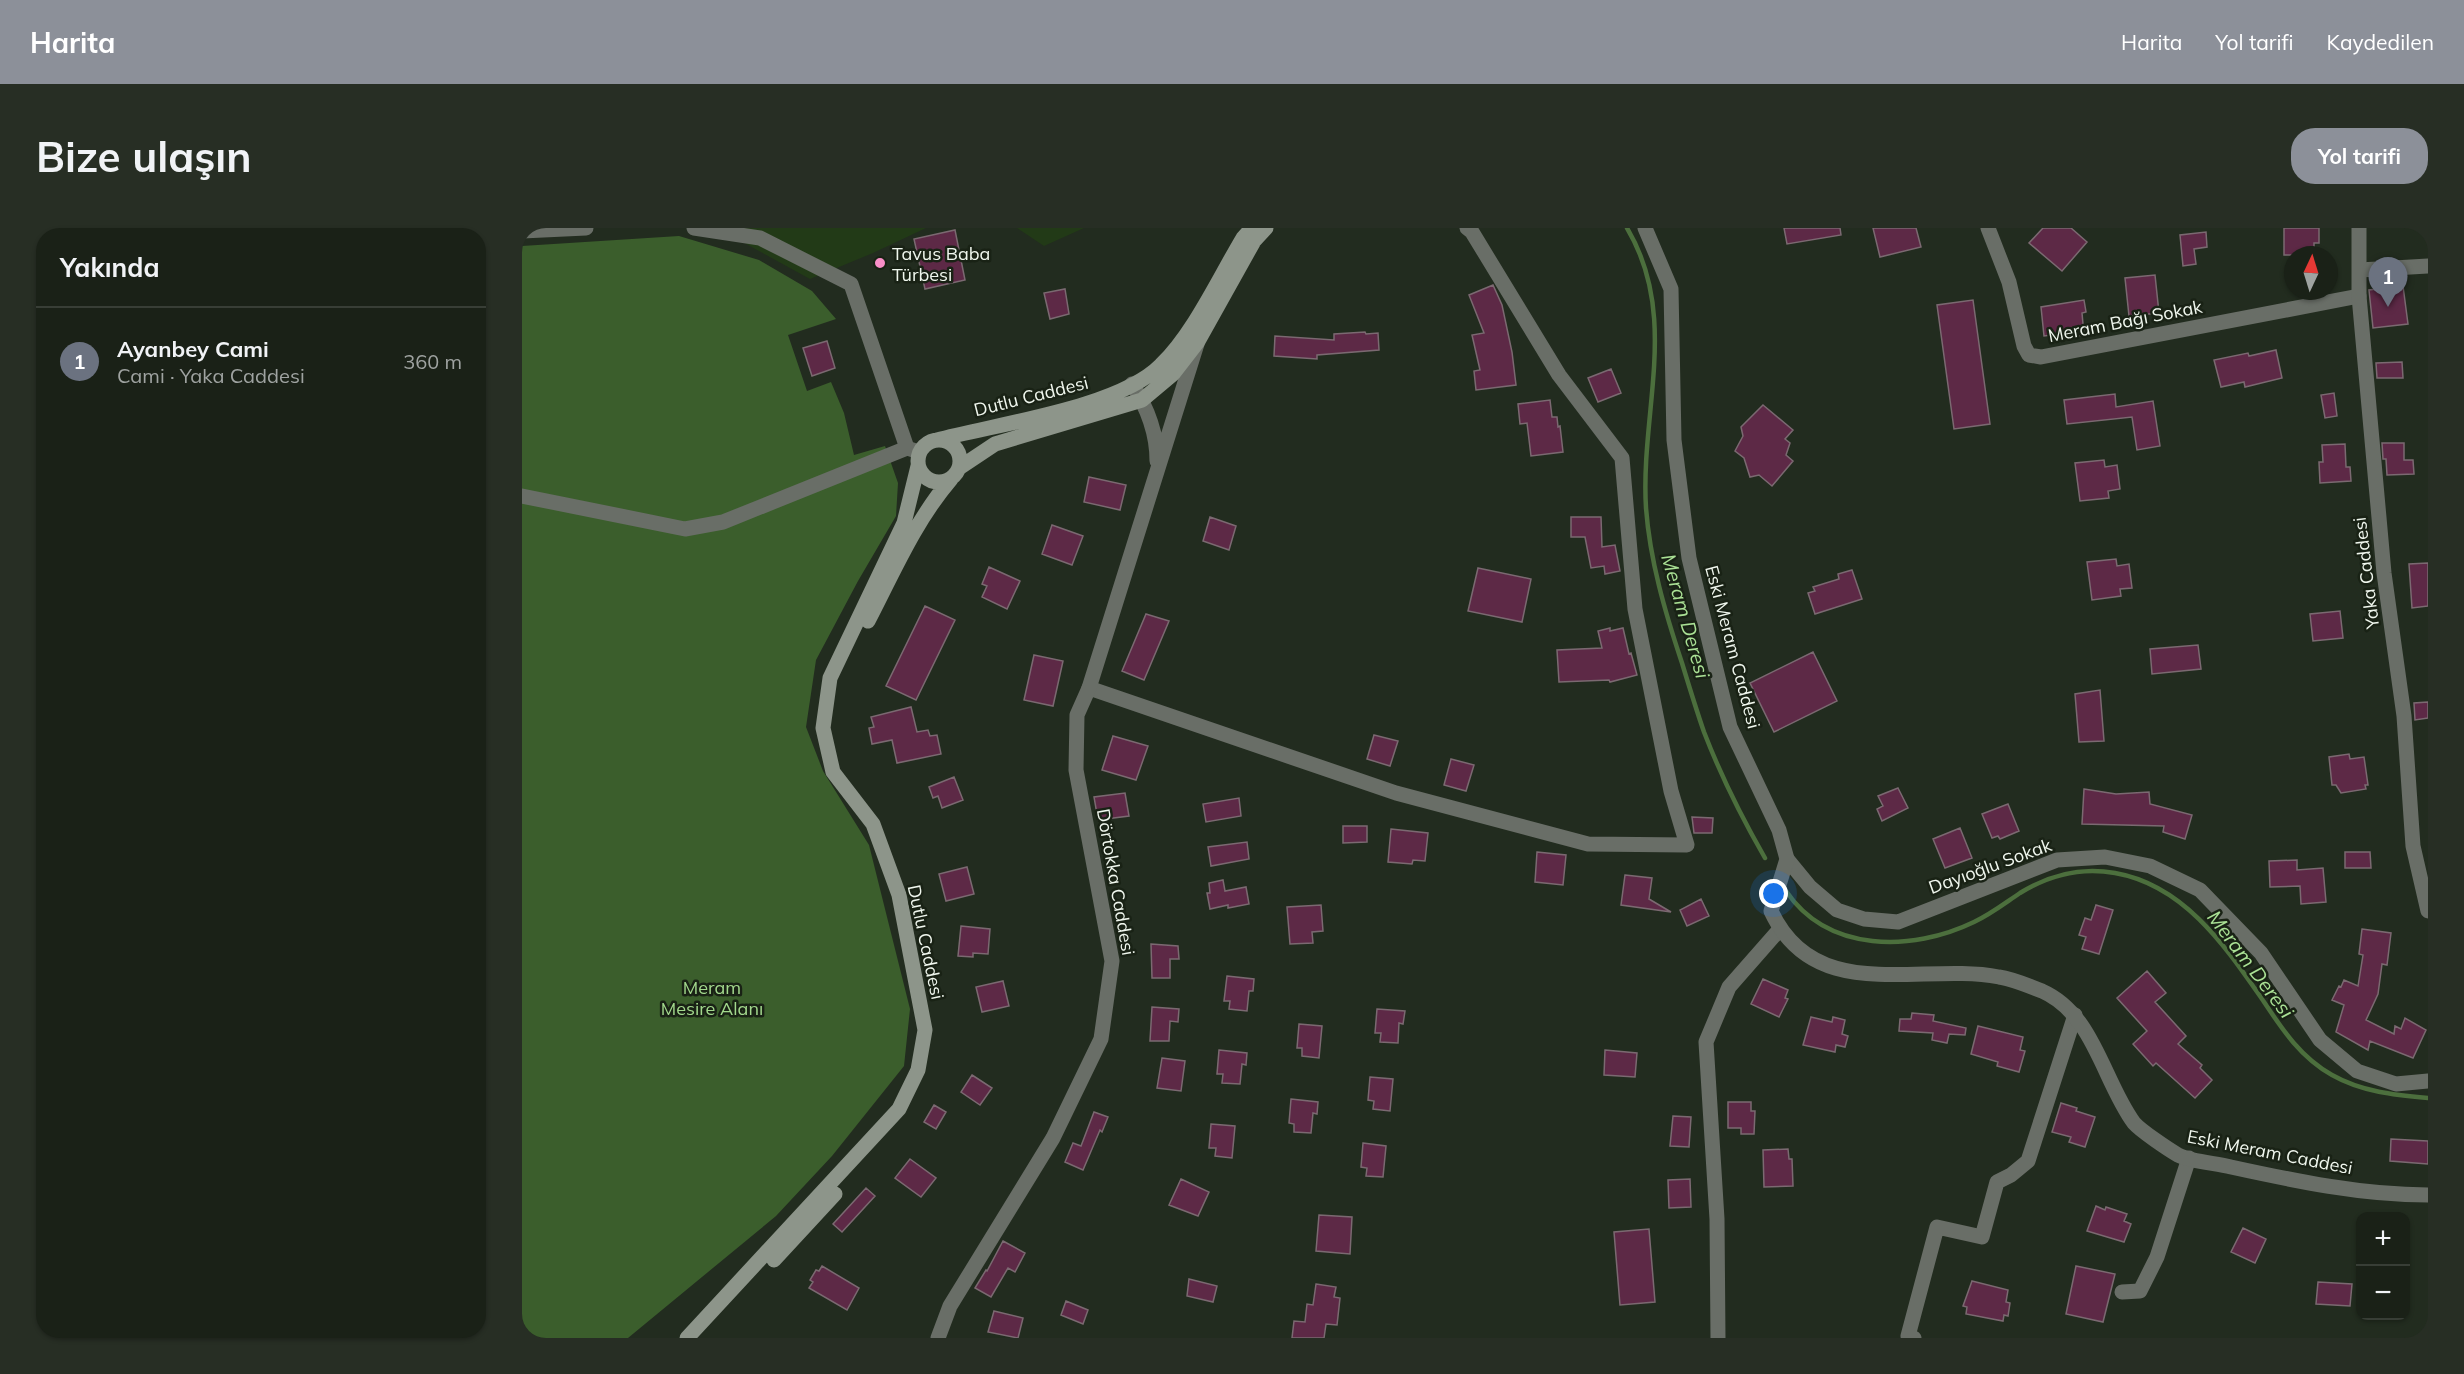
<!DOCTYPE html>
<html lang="tr">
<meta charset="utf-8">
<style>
:root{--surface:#1a2117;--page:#272e24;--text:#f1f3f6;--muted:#9fa3a1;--line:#383e36;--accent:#8c9099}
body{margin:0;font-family:Mulish,sans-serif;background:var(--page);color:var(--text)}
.controls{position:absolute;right:18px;bottom:18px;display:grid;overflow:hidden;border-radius:12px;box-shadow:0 2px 4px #0004}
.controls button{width:54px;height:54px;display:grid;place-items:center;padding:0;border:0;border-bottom:2px solid var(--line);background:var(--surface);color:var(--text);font:30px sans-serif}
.compass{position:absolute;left:1762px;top:18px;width:54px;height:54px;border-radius:50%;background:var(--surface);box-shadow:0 2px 4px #0004;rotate:4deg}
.you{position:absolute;left:1252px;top:666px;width:21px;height:21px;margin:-15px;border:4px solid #fff;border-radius:50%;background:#1a73e8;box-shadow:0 0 0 9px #1a73e833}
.badge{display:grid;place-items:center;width:39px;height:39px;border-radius:50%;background:var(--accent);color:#fff;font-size:20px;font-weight:700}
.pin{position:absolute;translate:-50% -50px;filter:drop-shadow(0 2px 3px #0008)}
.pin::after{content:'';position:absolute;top:32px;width:21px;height:18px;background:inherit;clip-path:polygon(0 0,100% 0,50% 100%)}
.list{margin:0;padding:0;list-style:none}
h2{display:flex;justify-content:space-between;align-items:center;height:78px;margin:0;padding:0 24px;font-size:26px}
h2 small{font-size:20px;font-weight:400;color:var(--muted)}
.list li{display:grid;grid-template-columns:39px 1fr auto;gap:18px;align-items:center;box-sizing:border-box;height:108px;padding:0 24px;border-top:2px solid var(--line)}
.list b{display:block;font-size:22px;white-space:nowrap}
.list p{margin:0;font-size:20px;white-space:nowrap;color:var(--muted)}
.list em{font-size:20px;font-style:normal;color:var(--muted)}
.map{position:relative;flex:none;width:1906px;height:1110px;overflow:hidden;border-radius:24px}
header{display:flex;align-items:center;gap:36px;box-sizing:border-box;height:84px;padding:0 30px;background:var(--accent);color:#fff}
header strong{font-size:28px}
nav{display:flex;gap:33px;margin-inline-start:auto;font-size:21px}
.intro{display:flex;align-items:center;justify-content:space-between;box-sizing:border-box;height:144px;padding:0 36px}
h1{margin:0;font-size:42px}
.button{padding:15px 27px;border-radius:24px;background:var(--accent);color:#fff;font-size:21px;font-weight:700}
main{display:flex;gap:36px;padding:0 36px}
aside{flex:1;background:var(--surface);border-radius:24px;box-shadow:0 2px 4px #0004}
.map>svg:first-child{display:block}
.green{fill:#223a17}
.forest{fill:#3b5e2c}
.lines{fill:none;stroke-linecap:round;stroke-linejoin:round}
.stream{stroke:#4c6f3d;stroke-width:4.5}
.building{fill:#5d2946;stroke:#7b6971;stroke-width:1.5}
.minor{stroke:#696e67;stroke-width:15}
.tertiary{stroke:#696e67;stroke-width:15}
.secondary{stroke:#8d958a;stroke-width:15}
.poi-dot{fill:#fa8fc8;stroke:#192215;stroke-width:2}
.labels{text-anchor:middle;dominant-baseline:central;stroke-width:5;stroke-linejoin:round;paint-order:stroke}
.poi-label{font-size:18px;fill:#f0f7ee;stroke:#192215;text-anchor:start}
.street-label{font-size:18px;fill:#f0f7ee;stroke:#192215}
.park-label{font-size:18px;fill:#a3d98d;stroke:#192215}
.water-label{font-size:20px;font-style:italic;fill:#aae195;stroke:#192215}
</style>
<header>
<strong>Harita</strong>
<nav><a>Harita</a><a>Yol tarifi</a><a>Kaydedilen</a></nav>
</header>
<div class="intro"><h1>Bize ulaşın</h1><a class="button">Yol tarifi</a></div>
<main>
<aside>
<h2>Yakında<small></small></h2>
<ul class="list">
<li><span class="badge" style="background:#6b7280">1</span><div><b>Ayanbey Cami</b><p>Cami · Yaka Caddesi</p></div><em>360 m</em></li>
</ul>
</aside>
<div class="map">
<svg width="1906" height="1110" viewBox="0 0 1906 1110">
<rect width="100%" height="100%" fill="#222c1f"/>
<path class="green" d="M195 0H404L351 25 288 51Z
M495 0H562L522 18Z"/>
<path class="forest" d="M157 8 237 32 290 63 314 91 266 107 285 163 309 154 322 185 332 227 363 218 376 255 374 288 336 353 294 432 284 499 301 543 347 617 388 781 382 838 310 928 254 988 106 1110H0V18Z"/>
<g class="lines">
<path class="stream" d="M1105 0C1158 89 1118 184 1124 280 1128 333 1143 384 1160 435 1167 458 1174 481 1182 504 1199 548 1220 590 1243 630
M1264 663C1306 725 1390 724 1452 694 1469 686 1483 675 1498 665 1527 647 1560 639 1593 645 1662 657 1703 718 1740 771 1760 801 1778 829 1810 847 1840 864 1873 867 1906 870"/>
</g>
<path class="building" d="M1262 0H1318L1319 7 1265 16Z
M1351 0H1394L1399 19 1358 29Z
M1521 0H1549L1565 14 1540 43 1507 15Z
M1762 0H1797V15H1792V27H1762Z
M433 2 443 52 403 61 392 11Z
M1684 4 1685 19 1672 21 1674 36 1661 38 1658 7Z
M1633 47 1637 85 1607 88 1603 50Z
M971 57 980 77 990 124 994 157 954 162 952 143 958 142 950 107 962 105 947 67Z
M1881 58 1886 96 1851 100 1847 62Z
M543 61 547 86 528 91 522 65Z
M1451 72 1468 196 1432 201 1415 77Z
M1562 72 1564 84 1560 85 1562 107 1548 109 1547 105 1522 108 1519 79Z
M843 104 844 106 856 105 857 122 795 127V131L752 128 753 108 812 112V106Z
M305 113 313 140 290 148 281 120Z
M1754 122 1760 150 1723 159 1722 154 1699 159 1692 132 1726 125 1727 128Z
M1880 134 1881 150H1855L1854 135Z
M1089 141 1099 165 1076 174 1066 150Z
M1812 165 1815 188 1803 190 1799 167Z
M1593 166 1594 179 1631 173 1638 218 1615 222 1610 189 1545 196 1542 172Z
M1028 172 1030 189H1035L1036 199 1038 198 1041 224 1009 228 1005 195 998 196 996 176Z
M1241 177 1271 202 1263 211 1268 215 1264 227 1271 233 1250 258 1237 247 1228 249 1222 230 1213 223 1221 208 1219 199Z
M1860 215H1882V232H1891L1892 246 1865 247 1864 231H1861Z
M1823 216 1824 239H1828L1829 253 1798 255 1797 234H1801L1800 217Z
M1582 232 1583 239 1595 237 1598 261 1586 263 1587 270 1558 273 1553 235Z
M567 249 604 257 598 282 562 274Z
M688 289 714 298 707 322 681 313Z
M1049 289H1079L1080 319 1093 317 1098 343 1083 346 1082 338 1069 340 1063 309H1049Z
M530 297 561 308 550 337 520 326Z
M1594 331 1595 338 1607 336 1610 360 1598 361 1599 368 1570 372 1565 334Z
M1906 335V378L1890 380 1887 336Z
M467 339 498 353 485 381 460 369 465 358 460 356Z
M956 340 1009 351 1000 394 946 383Z
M1330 342 1340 371 1293 386 1286 365 1293 363 1291 359 1317 351 1316 346Z
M403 378 433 392 394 472 364 458Z
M1818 383 1821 410 1791 413 1788 386Z
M624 386 647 393 622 452 600 443Z
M1088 400V403L1101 400 1107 426 1109 425 1115 447 1088 454 1087 452 1037 454 1035 422 1080 420 1076 403Z
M1676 417 1679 441 1630 446 1628 421Z
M1291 424 1315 473 1252 504 1228 455Z
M512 427 541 433 531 478 502 472Z
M1578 462 1582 513 1557 514 1553 466Z
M1906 474V490L1893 492 1892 475Z
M389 479 395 504 406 502 408 508 415 507 419 526 375 535 370 512 350 516 347 500 352 499 349 489Z
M852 507 876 513 868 538 845 531Z
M591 508 626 518 614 552 580 542Z
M1827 526 1828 531 1842 529 1846 557H1843L1844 561 1819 565 1814 557H1810L1807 529Z
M929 531 952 537 944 563 922 557Z
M432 549 441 572 420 580 416 568 411 570 407 559Z
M1376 560 1386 580 1360 593 1355 581 1361 578 1356 568Z
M1562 561 1594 566 1627 564 1628 576 1670 587 1663 611 1641 604 1642 598 1560 596Z
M603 565 607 588 576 592 572 569Z
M717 570 719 588 684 594 681 576Z
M1486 576 1497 603 1478 611 1476 608 1470 610 1460 586Z
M1170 589 1191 590 1190 605H1172Z
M821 598H845V614L821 615Z
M1438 600 1450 630 1423 640 1411 611Z
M869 601 906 605 903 633 891 632 890 636 866 634Z
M725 614 727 631 689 638 686 619Z
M1015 624 1044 627 1041 657 1013 654Z
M1823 624H1848L1849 640H1823Z
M1775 632V642L1801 640 1804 674 1779 676 1778 658 1748 659 1747 633Z
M445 639 452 666 424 673 417 646Z
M1103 647 1130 650 1127 671 1149 684 1099 677Z
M701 652 703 663 724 659 727 676 706 680V677L688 681 685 665H688L687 655Z
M1179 671 1187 688 1165 698 1158 682Z
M799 677 801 703 790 704 791 715 768 716 765 679Z
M1574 677 1591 682 1577 726 1560 721 1564 709 1557 707 1563 690 1569 692Z
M439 698 468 701 466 726 451 725V729L436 728Z
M1840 701 1869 705 1865 737 1860 736 1856 766 1844 792 1872 806 1873 798 1879 801 1883 790 1904 802 1891 830 1848 813 1846 822 1814 804 1822 777 1810 772 1817 758 1819 759 1822 752 1836 758 1841 727 1837 726Z
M629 716 656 718 657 731H648V750H630Z
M1625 743 1644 765 1633 774 1664 808 1656 816 1680 837 1678 840 1690 852 1673 870 1634 835 1631 838 1611 816 1625 803 1595 770Z
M705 748 732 751 731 763H727L725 783 707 781 708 773H702Z
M1241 751 1266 762 1263 770 1266 771 1257 789 1229 776Z
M481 753 487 778 460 784 454 759Z
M630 779 657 781 656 794 648 793 647 813H628Z
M855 781 883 783 881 796 877 795 876 815 858 814 859 805H853Z
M1390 785 1412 787 1411 793 1444 800 1443 807 1427 806 1425 815 1410 812 1411 805 1377 803 1378 791H1389Z
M1289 789 1310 794 1311 789 1323 792 1320 806 1326 808 1323 819 1314 817 1313 824 1281 817Z
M777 796 800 798 797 830 780 828V820H775Z
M1456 798 1501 809 1498 822 1503 823 1497 844 1475 838 1476 834 1449 826Z
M697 822 725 825 724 837 720 836 718 856 700 855 701 846H695Z
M1083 822 1115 825 1113 849 1082 847Z
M640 830 663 833 659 863 635 860Z
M450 847 470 860 458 877 439 864Z
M848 849 871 851 868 883 851 881 852 873 846 872Z
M769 871 796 874 795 886 791 885 789 905 772 904V896L767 895Z
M1206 874H1229V883H1233L1232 906H1219V900H1206Z
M1539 875 1555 880 1554 883 1573 889 1563 919 1547 914 1549 909 1530 904Z
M412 877 424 884 414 901 402 894Z
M572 884 586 889 580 904 578 902 561 942 543 934 551 915 559 918Z
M1151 888 1169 889 1167 919 1148 918Z
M689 896 713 898 710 930 693 928 694 920H687Z
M1869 911 1906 913V936L1868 933Z
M841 915 864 918 861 949 844 948 845 940 839 939Z
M1266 921 1267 931H1270L1271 958 1242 959 1241 922Z
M388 931 414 950 399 969 373 950Z
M659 951 687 964 676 988 647 977Z
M1168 951 1169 979 1147 980 1146 952Z
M344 960 353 968 320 1004 311 996Z
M1574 978 1583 982 1584 979 1605 986 1602 993 1609 996 1602 1014 1565 1003Z
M797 987 830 989 828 1026 794 1023Z
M1721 1000 1744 1011 1733 1035 1709 1024Z
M1127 1001 1133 1074 1098 1077 1092 1004Z
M481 1013 503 1025 493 1044 486 1040 469 1069 453 1060 464 1042 465 1043Z
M300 1038 337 1060 325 1082 287 1060 291 1054 288 1052 294 1042 297 1043Z
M1554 1038 1593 1046 1581 1094 1544 1086Z
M667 1051 695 1058 691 1074 665 1068Z
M1450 1053 1486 1062 1484 1074 1488 1075 1486 1088 1482 1087 1481 1093 1444 1086 1445 1079 1441 1078Z
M1796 1054 1830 1056 1828 1078 1794 1076Z
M794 1056 814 1059 812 1069 818 1070 815 1097 804 1096 802 1110H770L772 1093 783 1094 785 1076 791 1077Z
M544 1073 566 1082 561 1096 539 1087Z
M472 1083 501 1090 496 1110 466 1104Z"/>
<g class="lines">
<path class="minor" d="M172 0 238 10 329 56 385 220
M1466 0 1487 54 1502 118 1507 127 1519 129 1837 68
M0 3 64 0
M1838 42 1906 38
M0 268 163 301 201 294 385 220 397 224
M567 460 874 565 1066 616 1165 617 1149 563 1113 381 1100 230 1037 147 950 4 945 0
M1265 631 1288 659 1315 682 1342 691 1376 694 1535 632 1583 629 1628 638 1678 662 1739 725 1798 812 1835 843 1874 856 1906 853
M1600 1064 1618 1063 1635 1029 1667 930
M1196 1110 1195 991 1184 814 1207 759 1258 701
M1392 1110 1386 1108 1415 999 1460 1009 1475 954 1489 947 1506 933 1553 787"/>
<path class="tertiary" d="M1123 0 1149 61 1152 212 1167 330 1208 499 1257 602 1265 631 1249 683C1293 778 1398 734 1477 749 1491 751 1507 758 1520 763 1572 786 1581 853 1612 895 1619 903 1646 921 1656 927 1670 934 1693 935 1709 939 1773 953 1840 967 1906 967
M1837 0V68L1862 345 1882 488 1891 618 1906 683
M610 156C625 179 635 205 635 233
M416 1110 428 1078 531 910 579 811 590 733 554 542 555 487 567 460 675 116"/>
<path class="secondary" d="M396 233a21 21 0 1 1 42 0a21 21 0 1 1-42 0Z
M415 212C474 196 597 180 639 137 672 105 697 50 721 10L730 0
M437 240 473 216 620 172 651 146 675 115 732 13 744 0
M346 393C371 345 393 293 429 251
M252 1032 313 966
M165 1110 377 881 396 842 403 802 377 667 351 596 311 544 301 500 308 450 382 295 396 238"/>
</g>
<circle class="poi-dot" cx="358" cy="35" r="6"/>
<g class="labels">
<g class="poi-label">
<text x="370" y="25">Tavus Baba<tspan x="370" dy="21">Türbesi</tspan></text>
</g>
<g class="street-label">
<text transform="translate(1603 93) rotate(-11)">Meram Bağı Sokak</text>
<text transform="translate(509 168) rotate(-14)">Dutlu Caddesi</text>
<text transform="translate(1844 345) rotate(-97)">Yaka Caddesi</text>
<text transform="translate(1211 419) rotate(75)">Eski Meram Caddesi</text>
<text transform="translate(1468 638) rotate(-20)">Dayıoğlu Sokak</text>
<text transform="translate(594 654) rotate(80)">Dörtokka Caddesi</text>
<text transform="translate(404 714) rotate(78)">Dutlu Caddesi</text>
<text transform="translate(1748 924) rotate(11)">Eski Meram Caddesi</text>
</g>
<g class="park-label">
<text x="190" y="759">Meram<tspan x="190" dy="21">Mesire Alanı</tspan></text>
</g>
<g class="water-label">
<text transform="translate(1164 388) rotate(74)">Meram Deresi</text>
<text transform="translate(1729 736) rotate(53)">Meram Deresi</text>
</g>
</g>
</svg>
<div class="controls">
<button>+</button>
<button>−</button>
</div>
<svg class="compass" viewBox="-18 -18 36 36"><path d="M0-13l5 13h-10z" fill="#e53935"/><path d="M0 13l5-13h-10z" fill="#9fa3a1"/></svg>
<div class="you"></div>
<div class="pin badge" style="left:1866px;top:79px;background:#6b7280">1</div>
</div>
</main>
